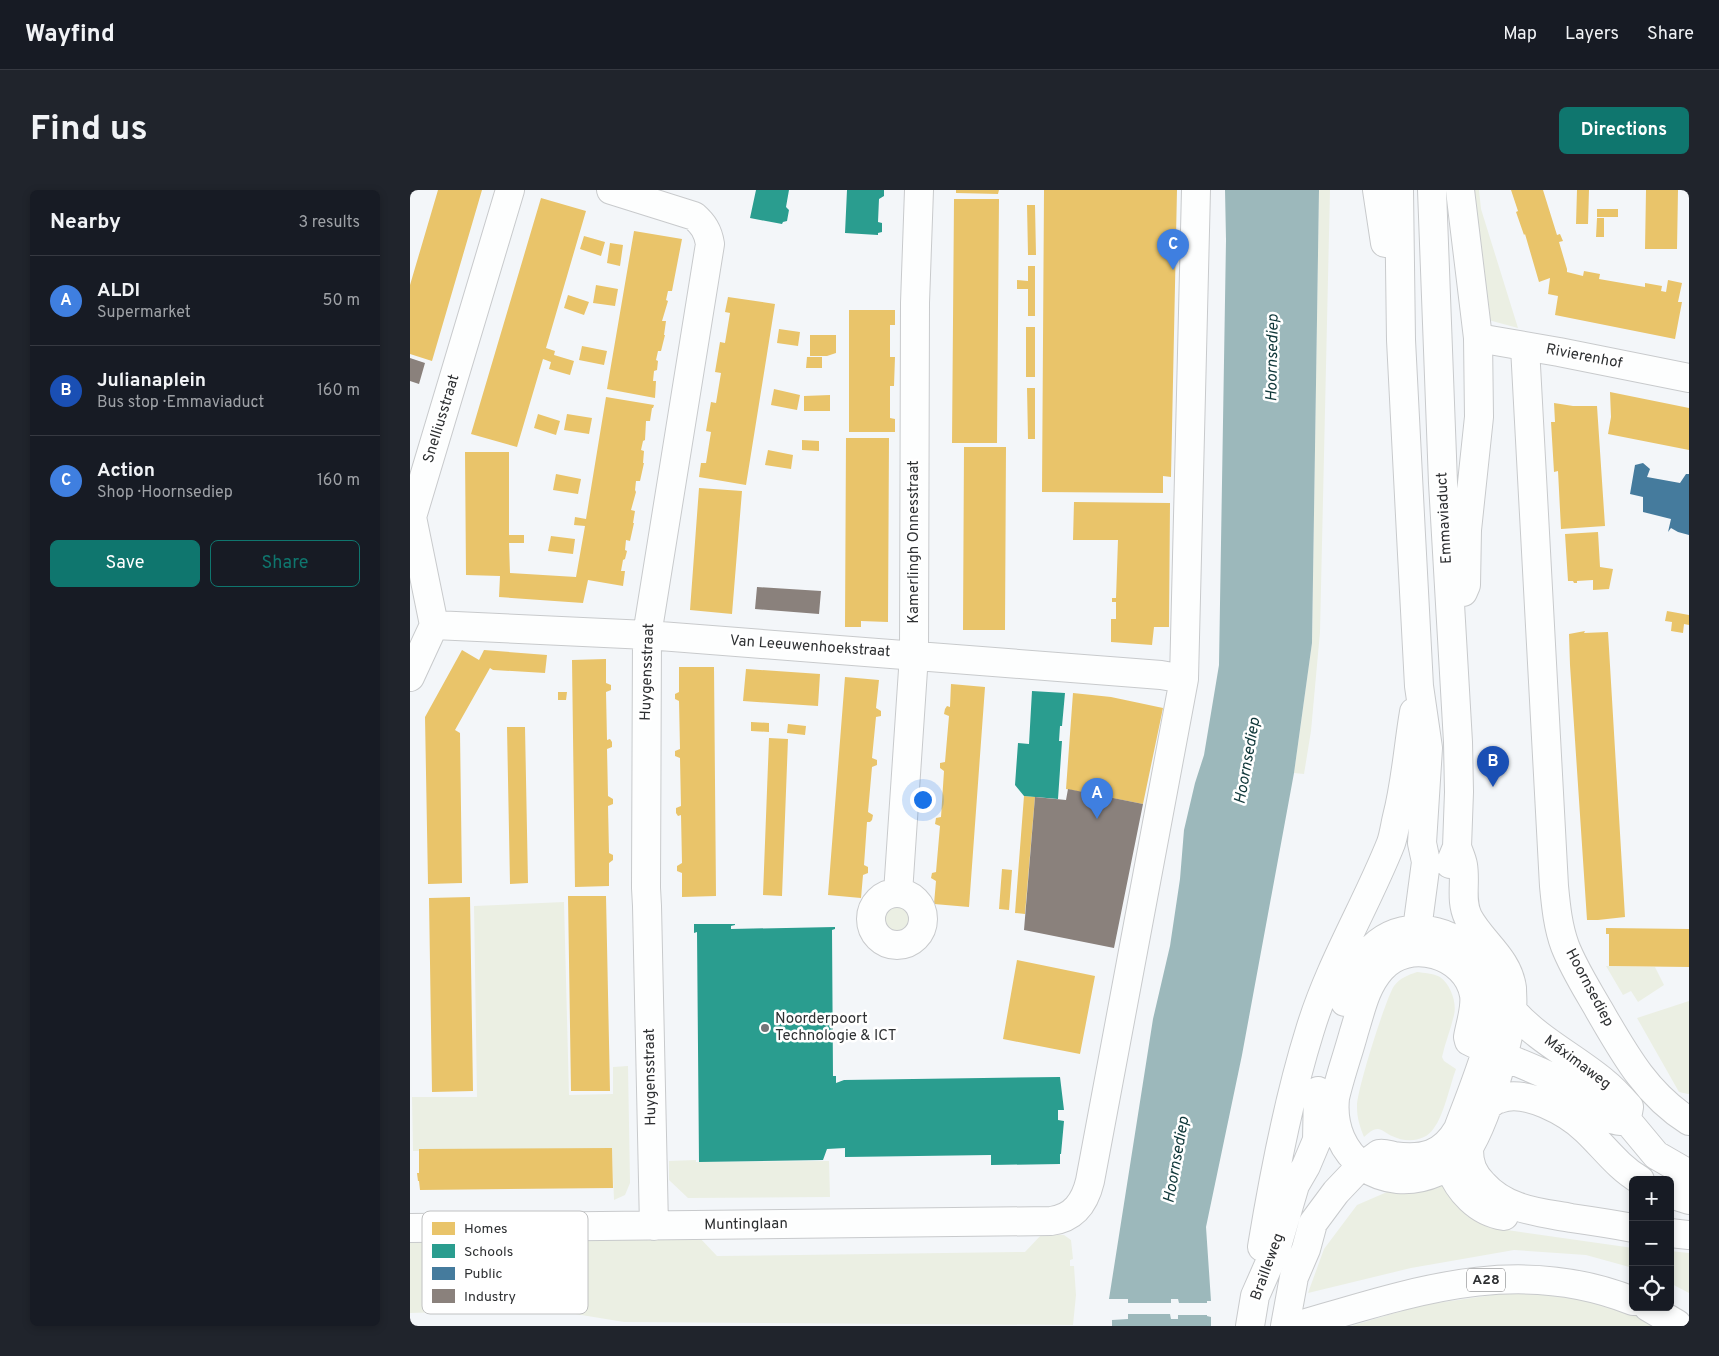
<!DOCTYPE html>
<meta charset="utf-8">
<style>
:root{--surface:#171b24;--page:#20242c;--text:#f1f3f6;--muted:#9ea1a6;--line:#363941;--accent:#0f766e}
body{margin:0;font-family:Overpass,sans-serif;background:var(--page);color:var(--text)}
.controls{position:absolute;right:15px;bottom:15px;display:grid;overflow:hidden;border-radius:8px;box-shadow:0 2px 8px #0003}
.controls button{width:45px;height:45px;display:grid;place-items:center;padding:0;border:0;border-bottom:1px solid var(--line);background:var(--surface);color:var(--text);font:25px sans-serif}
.you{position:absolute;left:512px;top:609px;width:18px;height:18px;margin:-12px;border:4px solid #fff;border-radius:50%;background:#1a73e8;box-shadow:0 0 0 8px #1a73e833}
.badge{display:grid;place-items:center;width:32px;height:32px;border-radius:50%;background:var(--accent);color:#fff;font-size:16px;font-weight:700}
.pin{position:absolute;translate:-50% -41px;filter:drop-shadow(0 1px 2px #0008)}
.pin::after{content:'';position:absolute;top:26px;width:18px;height:15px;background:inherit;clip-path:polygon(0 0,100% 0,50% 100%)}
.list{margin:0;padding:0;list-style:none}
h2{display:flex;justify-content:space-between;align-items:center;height:65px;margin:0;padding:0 20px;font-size:21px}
h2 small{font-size:16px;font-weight:400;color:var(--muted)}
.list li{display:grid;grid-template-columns:32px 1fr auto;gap:15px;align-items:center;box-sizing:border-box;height:90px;padding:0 20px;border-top:1px solid var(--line)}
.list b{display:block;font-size:19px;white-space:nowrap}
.list p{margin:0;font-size:16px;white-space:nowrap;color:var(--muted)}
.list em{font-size:16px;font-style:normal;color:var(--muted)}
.actions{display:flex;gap:10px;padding:15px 20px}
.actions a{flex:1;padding:11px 0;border:1px solid var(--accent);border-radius:8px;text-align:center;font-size:18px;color:var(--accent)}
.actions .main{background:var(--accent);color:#fff}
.icon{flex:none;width:28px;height:28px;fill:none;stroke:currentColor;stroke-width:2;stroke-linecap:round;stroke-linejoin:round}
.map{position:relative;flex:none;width:1279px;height:1136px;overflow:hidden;border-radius:8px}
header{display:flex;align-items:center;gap:30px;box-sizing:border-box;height:70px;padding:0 25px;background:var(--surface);border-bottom:1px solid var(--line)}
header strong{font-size:24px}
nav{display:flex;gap:28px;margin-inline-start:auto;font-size:18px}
.intro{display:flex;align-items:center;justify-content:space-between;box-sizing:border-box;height:120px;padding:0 30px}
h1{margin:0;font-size:35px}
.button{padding:12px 22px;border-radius:8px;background:var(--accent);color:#fff;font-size:18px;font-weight:700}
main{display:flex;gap:30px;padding:0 30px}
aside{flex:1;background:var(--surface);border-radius:8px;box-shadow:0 2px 8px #0003}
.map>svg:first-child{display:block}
.green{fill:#ebefe3}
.water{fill:#9cb8bb}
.pier{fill:#f3f6f9}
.homes{fill:#e9c46a}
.schools{fill:#2a9d8f}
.public{fill:#457b9d}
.industry{fill:#8a817c}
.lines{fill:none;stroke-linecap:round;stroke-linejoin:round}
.minor-casing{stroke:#c8cacc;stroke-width:30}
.major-casing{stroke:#c8cacc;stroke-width:30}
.highway-casing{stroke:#c8cacc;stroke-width:30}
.minor{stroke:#fdfefe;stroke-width:28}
.major{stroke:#fdfefe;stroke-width:28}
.highway{stroke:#fdfefe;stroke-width:28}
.poi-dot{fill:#737578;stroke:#fff;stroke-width:2}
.labels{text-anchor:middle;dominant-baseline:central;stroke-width:5;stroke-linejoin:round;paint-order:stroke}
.shield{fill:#fff;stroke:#6d6e70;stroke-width:1}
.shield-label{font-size:14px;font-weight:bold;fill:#2e3032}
.street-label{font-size:15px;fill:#2e3032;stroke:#fff}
.poi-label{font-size:15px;fill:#2e3032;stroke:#fff;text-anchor:start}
.water-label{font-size:16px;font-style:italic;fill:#0f3739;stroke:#fff}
.key{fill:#fff;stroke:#c0c1c2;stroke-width:1}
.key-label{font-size:14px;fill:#2e3032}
</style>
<header>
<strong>Wayfind</strong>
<nav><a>Map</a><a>Layers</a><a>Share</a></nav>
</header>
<div class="intro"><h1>Find us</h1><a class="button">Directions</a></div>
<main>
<aside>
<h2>Nearby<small>3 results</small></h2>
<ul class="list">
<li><span class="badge" style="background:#3f7fe0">A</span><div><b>ALDI</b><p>Supermarket</p></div><em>50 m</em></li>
<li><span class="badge" style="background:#1a4fb4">B</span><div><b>Julianaplein</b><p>Bus stop · Emmaviaduct</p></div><em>160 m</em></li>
<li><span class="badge" style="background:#3f7fe0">C</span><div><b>Action</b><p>Shop · Hoornsediep</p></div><em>160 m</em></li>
</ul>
<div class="actions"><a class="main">Save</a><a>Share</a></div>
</aside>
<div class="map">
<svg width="1279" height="1136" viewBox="0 0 1279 1136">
<rect width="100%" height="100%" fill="#f3f6f9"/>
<path class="green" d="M909 0H920L910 442 901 541 894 584 884 583 902 453Z
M1058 0H1069L1071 19 1108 138 1071 128Z
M154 712 159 905 203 904V877L218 876 220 993 215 1005 204 1010 202 958 3 961 2 907H67L64 716Z
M469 730a18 18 0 1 1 36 0a18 18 0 1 1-36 0Z
M1196 776 1245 777 1254 795 1228 812 1221 801 1213 805Z
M1007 782C1014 783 1023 783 1030 787 1041 795 1047 813 1044 825 1041 839 1035 853 1032 867L1034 871 1046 879C1040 895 1034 925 1024 938 1015 952 996 953 982 946 977 944 974 940 968 939 962 939 959 943 954 947 950 937 947 928 947 917 946 902 976 808 984 796 990 788 998 785 1007 782Z
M1279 811V904H1278L1269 902 1227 828Z
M286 970V972L419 971 420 1007 278 1008 259 990V971Z
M1035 992 1057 1026 1090 1039 1223 1058V1078L1176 1065 1104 1060 1001 1078 898 1103 914 1059 947 1015 977 1002Z
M632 1044 654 1045 661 1050 663 1069 660 1070V1076H664L666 1105 663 1135 214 1132 135 1119 0 1123V1050L36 1049V1054H46V1048L288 1046 307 1066 615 1062Z
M1260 1061 1279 1063V1103L1260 1093Z
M1097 1103C1120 1105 1145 1104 1167 1108 1196 1113 1223 1124 1249 1136H941L1012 1115Z"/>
<path class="water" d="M815 0H909L902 453 884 583 832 865 796 1037 801 1111H797V1126L801 1127V1136H702V1130L718 1129V1109H699L743 829 760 756 770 689 774 640 785 593 794 565 809 475 816 50Z"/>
<path class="pier" d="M761 1109H768L769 1113H797V1125H768V1129H761L760 1124H718V1113H761Z"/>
<path class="homes" d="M28 0H72L22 171 0 164V95Z
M546 0H589L588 4 546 3Z
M634 0H767L761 287 753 286V303L632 302Z
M1101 0H1133L1147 45 1150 44 1153 51 1149 52 1157 79V82L1173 86 1174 81 1190 84 1189 89 1235 97V93L1252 96 1251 101 1256 102 1258 90 1272 93 1268 112H1272L1265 149 1145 125 1148 106 1138 104 1140 88 1129 92 1115 44 1114 45 1106 22 1108 21Z
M1167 0H1179L1178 34H1166Z
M1236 0H1268L1267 59H1235Z
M131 8 176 21 136 158 145 161 144 165 164 171 160 185 139 179 141 172 133 169 107 257 61 244Z
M544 9H589L587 253H542Z
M617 15H625L626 65H618Z
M1187 19H1208V27H1187Z
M1187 28H1194V47H1186Z
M224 41 272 49 262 101H258L256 110 258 111 252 131H256L254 145H255L251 161H248L246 170 248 171 247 180 244 181 243 191H246L245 208 197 199Z
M174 46 195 52 191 66 170 59Z
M200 53 213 55 210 76 197 73Z
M618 76H625V126H618V99H607V90L618 91Z
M186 95 208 99 205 116 183 113Z
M158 105 179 112 174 125 154 118Z
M318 107 365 114 336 295 289 287 291 273H296L301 242 296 241 301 212 306 213 311 183 305 182 310 152 315 153 320 123 315 122Z
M439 120H485V135H480V167H485L484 196H480V228L485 229V242H439Z
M616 137H625V187H616Z
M369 139 390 142 388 156 367 153Z
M400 145H426V163L417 166H400Z
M172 156 197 161 194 175 169 170Z
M397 167H412V178H396Z
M617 198H625V249H618Z
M364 199 390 205 387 220 361 215Z
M1200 202 1279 218V260L1198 244 1201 227Z
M420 205V221H394V206Z
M196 207 244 215 243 218H242L240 231H236L235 250 233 251 231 260 234 261 233 273H234L230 291H226L225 300 226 302 221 320 225 321 223 333H224L220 351 216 350 215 360 217 361 215 369 213 370 211 381H215L213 396 178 390 173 413 89 407 90 386 56 385 55 262H99V345H114V353H99L100 383 166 387 175 336 164 335 165 327 176 329Z
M1144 213 1163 216H1187L1195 336 1151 339 1148 281 1144 282 1141 232H1145Z
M128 224 150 231 146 245 124 238Z
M157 224 182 228 179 244 154 240Z
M436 248H479L478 432 451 431V437H435Z
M392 250 409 251V261L392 260Z
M554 257H596L595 440H553Z
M358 260 383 265 381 279 355 275Z
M146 284 171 289 168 304 143 300Z
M289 298 332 301 322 424 280 420Z
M664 312 760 313 759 437H744L742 455 701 452V429H706V412H702V408H706L708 350H663Z
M1188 342 1190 377 1203 379 1199 399 1183 400V390L1167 391V393H1164L1163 391H1158L1155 344Z
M141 346 165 349 163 364 138 361Z
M1257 421 1279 425V435L1274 434 1273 443 1261 441 1262 432 1255 431Z
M1175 441 1174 443 1198 442 1215 727 1188 730H1177L1160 475 1159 444Z
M52 460 69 470 74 460 137 465 135 483 83 480 80 478 45 540 50 543 52 693 18 694 15 527Z
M196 469V493L201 495V500L196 502 197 550 200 549 202 552V557L197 559 198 606 203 609V614L198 616 199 663 203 665V670L199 673V696L165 697 162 470Z
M269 477H304L306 706 272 707V683L267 681V676L272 673 271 625 268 626 266 623V618L271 616 270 568 265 566V561L270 559 269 511 265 509V504L269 502Z
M336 479 410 484 408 516 333 511Z
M435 487 469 490 466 518 471 521V526L466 527 462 568 467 570V575L462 577 458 622 463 625 462 630 460 632H457L454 675 458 677V683L453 685 451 708 418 705Z
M541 494 575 497 559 717 524 714 526 691 521 688 522 683 526 682 530 636 525 634 526 628 531 627 534 581 530 578V573L535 572 539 526 534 524 535 519 537 516 540 517Z
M148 502H157L156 510H148Z
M663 503 701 507 753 518 733 614 656 599Z
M341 532 359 533V542L341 541Z
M378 534 396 536 395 545 377 543Z
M97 537H115L118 693 100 694Z
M359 548 378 549 372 706 353 705Z
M614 606 625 607 615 724 605 723Z
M592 679 602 680 599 720 589 719Z
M158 706H196L200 901H161Z
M60 707 63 901 22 902 19 708Z
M1196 738 1279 739V777L1199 776V744H1196Z
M607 770 685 786 670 864 593 849Z
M202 958 203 998 10 1000 9 991H8L7 983H9V959Z"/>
<path class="schools" d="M346 0H379L376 17 379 20 377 31 373 32 372 34 340 28Z
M437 0H474V6L469 9 468 32 472 33V42L468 43V45L435 43Z
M622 501 655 503 652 536H650L649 551H652L648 609 614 606 605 595 608 553 619 554Z
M284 734H325V735L321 736V739L425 737V739L422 740 423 886H426V893L434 890 650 887 654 920H648V930L654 931 651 964H650V974L581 975V965L435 967V958L417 959 413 970 289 972 287 742 284 743Z"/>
<path class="public" d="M1233 273 1240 279 1237 287 1270 293 1276 284H1279V345L1268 342 1261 338 1258 342 1261 329 1233 322V307L1220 304 1225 275Z"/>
<path class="industry" d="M0 168 15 173 9 194 0 191Z
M347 397 411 401 409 424 345 419Z
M658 599 733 614 704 758 614 740 625 607 656 610Z"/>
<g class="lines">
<defs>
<path id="minor" d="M201 0 284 26C293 34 298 41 300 54L237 445 236 698 237 716 244 1036
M1050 0 1068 148 1149 162 1279 188
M1115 157 1144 696C1146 717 1148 737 1155 756 1164 779 1177 799 1189 820 1214 863 1236 904 1279 931
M24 435 237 445 751 485 774 489
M0 487 24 435 2 327 100 0
M488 703 504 465 505 113 509 0
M461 729a26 26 0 1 1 52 0a26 26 0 1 1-52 0Z
M0 1038 641 1031C664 1028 675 1012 680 991L774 489 786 0"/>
<path id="major" d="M967 0 975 53
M989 0 991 150 1001 345 1009 496 1018 558 1012 653 1016 672 1008 732 999 757
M1022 0 1033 293 1048 552 1049 602 1047 657 1040 674
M1053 402 1056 395 1057 340 1069 227 1068 148
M1047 657C1049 663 1052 669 1053 675 1056 693 1050 710 1058 727 1071 752 1098 768 1102 798 1102 805 1103 813 1102 820 1101 849 1071 951 1050 969 1044 975 1035 979 1027 982 973 1006 919 968 925 908 930 886 938 864 944 842 951 820 955 797 971 779 998 747 1057 764 1064 805 1066 818 1060 835 1058 847L1059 851C1090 867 1124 877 1155 894 1166 900 1177 909 1187 917 1191 920 1196 927 1202 929 1206 931 1212 931 1217 932
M1102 820C1128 850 1164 867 1194 892 1203 899 1211 908 1219 917L1217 928
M1076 917C1080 914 1085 910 1089 909 1115 898 1158 923 1176 940 1194 957 1208 977 1230 990
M1206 917 1246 965 1279 984
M1260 1004 1279 1010
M852 1057C864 984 878 910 900 840 920 774 956 716 981 653 984 644 985 635 987 627 996 592 998 557 1004 522
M840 1136 845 1106 867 1056 885 995 896 976 907 950 908 901
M875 1136 884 1087 896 1059 903 1033 926 1002 945 982 969 964C974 963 979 965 984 966 1013 970 1033 965 1048 939 1059 909 1088 840 1085 812 1083 801 1081 788 1076 779 1074 775 1069 771 1066 767 1043 739 998 729 968 753 949 768 942 790 935 812"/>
<path id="highway" d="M1059 960C1059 974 1063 984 1073 994 1096 1020 1129 1022 1161 1028 1182 1031 1202 1034 1223 1038
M1039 977C1049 1001 1067 1022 1094 1026
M1260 1043 1279 1045
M1238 1117 1267 1134
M886 1136C1000 1103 1106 1064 1223 1111"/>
</defs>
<use href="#minor" class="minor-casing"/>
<use href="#major" class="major-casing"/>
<use href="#highway" class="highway-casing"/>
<use href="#minor" class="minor"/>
<use href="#major" class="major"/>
<use href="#highway" class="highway"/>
</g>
<circle class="poi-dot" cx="355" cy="838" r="5"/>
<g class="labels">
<rect class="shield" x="1057" y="1078.5" width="38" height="23" rx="4"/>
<g class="shield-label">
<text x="1076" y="1090">A28</text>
</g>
<g class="street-label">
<text transform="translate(1174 167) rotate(11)">Rivierenhof</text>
<text transform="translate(32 229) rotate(-73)">Snelliusstraat</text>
<text transform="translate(1035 328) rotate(-93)">Emmaviaduct</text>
<text transform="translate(504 352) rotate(-90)">Kamerlingh Onnesstraat</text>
<text transform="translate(400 457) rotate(4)">Van Leeuwenhoekstraat</text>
<text transform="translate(238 482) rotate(-88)">Huygensstraat</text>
<text transform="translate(1179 798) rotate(62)">Hoornsediep</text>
<text transform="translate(1167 873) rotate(37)">Máximaweg</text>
<text transform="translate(241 887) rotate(-91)">Huygensstraat</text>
<text transform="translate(336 1035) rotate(-1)">Muntinglaan</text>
<text transform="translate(858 1077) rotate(-70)">Brailleweg</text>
</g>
<g class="poi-label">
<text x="365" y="829">Noorderpoort<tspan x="365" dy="17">Technologie &amp; ICT</tspan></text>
</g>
<g class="water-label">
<text transform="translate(863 168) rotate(-89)">Hoornsediep</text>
<text transform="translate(838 571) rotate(-80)">Hoornsediep</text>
<text transform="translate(767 970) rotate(-80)">Hoornsediep</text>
</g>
</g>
<rect x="12" y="1021" width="166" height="103" rx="8" class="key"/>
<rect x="22" y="1032" width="23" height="13" fill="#e9c46a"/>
<rect x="22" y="1054" width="23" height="14" fill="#2a9d8f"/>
<rect x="22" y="1077" width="23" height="13" fill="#457b9d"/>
<rect x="22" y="1099" width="23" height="14" fill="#8a817c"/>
<g class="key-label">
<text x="54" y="1043">Homes</text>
<text x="54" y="1066">Schools</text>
<text x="54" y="1088">Public</text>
<text x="54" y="1111">Industry</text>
</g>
</svg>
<div class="controls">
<button>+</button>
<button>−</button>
<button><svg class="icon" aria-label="locate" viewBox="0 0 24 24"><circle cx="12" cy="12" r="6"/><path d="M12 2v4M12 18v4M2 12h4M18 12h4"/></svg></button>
</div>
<div class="you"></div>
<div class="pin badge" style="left:687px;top:629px;background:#3f7fe0">A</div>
<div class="pin badge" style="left:1083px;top:597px;background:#1a4fb4">B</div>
<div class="pin badge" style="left:763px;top:80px;background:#3f7fe0">C</div>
</div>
</main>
